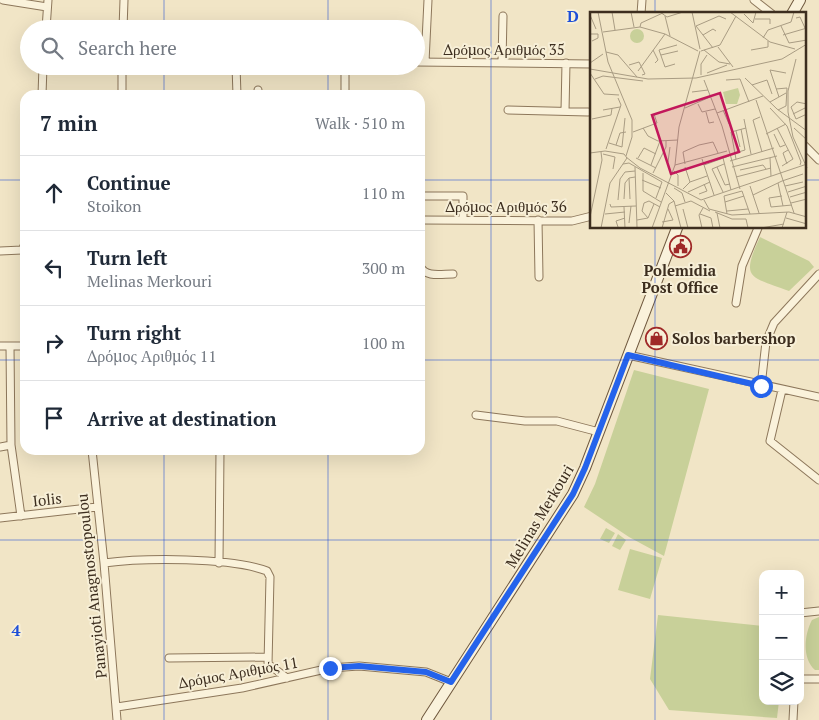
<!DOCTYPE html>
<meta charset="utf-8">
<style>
:root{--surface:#fff;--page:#f6f6f7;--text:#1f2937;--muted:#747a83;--line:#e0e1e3}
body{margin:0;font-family:"PT Serif",serif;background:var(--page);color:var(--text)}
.controls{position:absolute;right:15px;bottom:15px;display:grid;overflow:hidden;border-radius:10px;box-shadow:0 5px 20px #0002}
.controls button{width:45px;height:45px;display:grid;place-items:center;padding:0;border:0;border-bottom:1px solid var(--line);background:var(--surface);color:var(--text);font:25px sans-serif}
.stop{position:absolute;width:15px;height:15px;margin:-11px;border:4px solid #2563eb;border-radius:50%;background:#fff}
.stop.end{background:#2563eb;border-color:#fff;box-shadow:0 1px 5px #0008}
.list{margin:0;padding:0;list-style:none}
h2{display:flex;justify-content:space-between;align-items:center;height:65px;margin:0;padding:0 20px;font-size:21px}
h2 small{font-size:16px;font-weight:400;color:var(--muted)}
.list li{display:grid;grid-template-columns:32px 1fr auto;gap:15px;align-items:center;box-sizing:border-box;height:75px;padding:0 20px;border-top:1px solid var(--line)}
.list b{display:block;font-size:19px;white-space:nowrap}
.list p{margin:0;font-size:16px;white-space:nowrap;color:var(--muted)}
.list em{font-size:16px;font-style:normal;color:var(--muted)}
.icon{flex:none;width:28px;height:28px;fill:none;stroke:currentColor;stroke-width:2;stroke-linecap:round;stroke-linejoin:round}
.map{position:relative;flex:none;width:819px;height:720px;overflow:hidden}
.search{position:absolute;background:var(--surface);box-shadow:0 5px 20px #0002;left:20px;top:20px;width:405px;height:55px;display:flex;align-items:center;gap:12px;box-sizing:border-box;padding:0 18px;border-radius:28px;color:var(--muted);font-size:19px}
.panel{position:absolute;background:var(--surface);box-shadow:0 5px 20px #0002;left:20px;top:90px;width:405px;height:365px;border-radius:15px}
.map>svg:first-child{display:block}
.green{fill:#c8d099}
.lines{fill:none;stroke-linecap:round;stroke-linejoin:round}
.street-casing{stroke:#8d775b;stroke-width:9}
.secondary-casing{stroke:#6f583e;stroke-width:12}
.street{stroke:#faf2db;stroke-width:7}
.secondary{stroke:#faf2db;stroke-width:10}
.route{stroke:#2563eb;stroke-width:6}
.grid{fill:none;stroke:#1d4ed8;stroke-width:1;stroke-opacity:0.55}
.labels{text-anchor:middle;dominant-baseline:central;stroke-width:4;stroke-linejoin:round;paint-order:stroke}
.street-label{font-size:15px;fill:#3d2e1f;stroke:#f7efd7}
.poi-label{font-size:15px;font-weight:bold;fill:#3d2e1f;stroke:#f7efd7}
.inset-road{fill:none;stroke:#a99c83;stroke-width:1}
.view{fill:#c2185b;fill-opacity:0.15;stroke:#c2185b;stroke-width:2.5}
.inset-edge{fill:none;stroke:#3d2e1f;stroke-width:2.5}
.grid-label{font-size:16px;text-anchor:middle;font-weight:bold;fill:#1d4ed8;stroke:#f7efd7;stroke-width:4;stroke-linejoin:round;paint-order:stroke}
</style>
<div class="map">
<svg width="819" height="720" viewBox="0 0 819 720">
<rect width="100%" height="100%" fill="#f1e5c6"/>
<path class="green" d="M760 237 809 261 814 267 789 291C750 276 740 280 760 237Z
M634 370 709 389 664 556 629 537 584 507 595 484Z
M606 528 615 533 609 543 600 539Z
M618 534 626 540 620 550 612 546Z
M630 549 662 558 650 599 618 590Z
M658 615 763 626V701H779L777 718 669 710 650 679Z
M819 617V670H815C802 659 804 635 812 620Z"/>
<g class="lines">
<defs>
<path id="street" d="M3 0 47 7
M754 0 772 14
M641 14 642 0
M46 29 48 0
M123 29 124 0
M416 62 592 64
M425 62 428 0
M502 62 503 16
M236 66 237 95
M42 95 43 66
M122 95V66
M258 95V90
M345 95V66
M508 110 588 112
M565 111 566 63
M805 146 819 160
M420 196H463V220
M420 220 572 221 592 216
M538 220 539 277
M0 251 22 250 25 244
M420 266C426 278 441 274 453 274
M736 303 742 266 758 228
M0 346H25
M10 346 11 445 21 516
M628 355 819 397
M761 386 766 342 774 323 819 274
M782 390 770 441 819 480
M476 415 525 421H557L599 432
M0 447 11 445
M92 450 104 563 117 720
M0 518 97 507
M104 563C143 558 230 557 267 571L270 577 268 664 287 678
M219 563 220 450
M800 613 819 611
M169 658 267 657
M800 679H819
M117 707 242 688 330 668 359 666 426 672 451 682
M793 720 794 701"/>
<path id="secondary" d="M792 14 800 0
M427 720 573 494 585 468 677 228"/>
</defs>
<use href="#street" class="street-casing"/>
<use href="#secondary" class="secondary-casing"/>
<use href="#street" class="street"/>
<use href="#secondary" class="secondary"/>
</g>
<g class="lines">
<path class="route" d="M330 668 359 666 426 672 451 682 573 494 585 468 628 355 761 386"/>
</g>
<path class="grid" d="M164 0V29M328 0V29M491 0V720M655 0V14M164 66V95M328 66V95M0 180H25M420 180H592M805 180H819M655 228V720M0 360H25M420 360H819M164 450V720M328 450V720M0 540H819"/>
<defs>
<symbol id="civic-ring" viewBox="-11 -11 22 22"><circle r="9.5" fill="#f7efd7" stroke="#9f2928" stroke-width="1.5"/><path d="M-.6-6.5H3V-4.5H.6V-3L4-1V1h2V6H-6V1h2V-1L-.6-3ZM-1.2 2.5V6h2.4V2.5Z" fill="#9f2928"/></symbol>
<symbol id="shop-ring" viewBox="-11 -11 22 22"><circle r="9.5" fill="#f7efd7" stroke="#9f2928" stroke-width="1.5"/><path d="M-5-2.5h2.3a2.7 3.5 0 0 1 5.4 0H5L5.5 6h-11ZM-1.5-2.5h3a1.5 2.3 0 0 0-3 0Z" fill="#9f2928"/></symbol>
</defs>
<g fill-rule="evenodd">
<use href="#civic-ring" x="668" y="234" width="25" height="25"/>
<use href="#shop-ring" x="644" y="326" width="25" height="25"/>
</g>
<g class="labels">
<g class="street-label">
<text x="504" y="49">Δρόμος Αριθμός 35</text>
<text x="506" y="206">Δρόμος Αριθμός 36</text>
<text transform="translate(47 499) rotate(-6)">Iolis</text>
<text transform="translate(539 516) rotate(-59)">Melinas Merkouri</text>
<text transform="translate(91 586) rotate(-96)">Panayioti Anagnostopoulou</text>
<text transform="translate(238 672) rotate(-10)">Δρόμος Αριθμός 11</text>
</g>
<g class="poi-label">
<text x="680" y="270">Polemidia<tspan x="680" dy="17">Post Office</tspan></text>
<text x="672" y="338" text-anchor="start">Solos barbershop</text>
</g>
</g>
<g transform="translate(590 12)">
<rect width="216" height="216" fill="#f1e5c6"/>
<path d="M40 24a7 7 0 1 1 14 0a7 7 0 1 1-14 0ZM148 76 150 83 147 92H136L133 80Z" fill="#c8d099"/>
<path class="inset-road" d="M8 0 18 50 42 108V125L36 144M22 0 25 18M41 0 44 15M70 0 77 5 93 0M102 0 110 37M140 0 180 30 205 37M154 2 163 11 166 0M0 3 6 17M75 4 80 24M206 6 210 5 215 16M165 7H180V12M106 14 129 4 136 7M106 14 123 36M191 14 199 31 217 28M50 15 51 11 75 0M13 20 50 15 75 22 108 39M0 22H8V26L2 29M113 23 123 17 126 19M193 23 217 16M173 26 178 18 201 10 204 0M128 35 143 55M63 38 68 48 65 51M114 38 129 50 140 52M161 38 178 35V29M111 39 130 33 146 4M16 40 28 43 47 65M71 43 88 39M206 47 198 79V100L203 125 217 156M0 51 13 42M85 52 75 55 69 38 87 33M39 53 49 50 55 62 52 63M0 57 58 67 106 66 192 47 217 32M48 59 75 22M0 61 14 82 29 83M117 61 137 53M111 63V52L117 43M155 66 187 97 217 119M5 67 13 64 53 69M114 68 132 114 150 177M136 68 150 67 159 90M162 73 177 68 182 82M186 77 197 76 196 94 188 98M102 80 118 78M189 85 180 58 196 61M166 88 204 201M180 90 196 81M108 92 112 100 125 97M217 92 207 90 201 95 206 107 217 102M95 96 120 85M180 96 197 114 211 150 210 153M13 98 30 95M133 98 139 112M116 100 119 111 124 110M127 101 173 84M203 102 217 95M170 105 163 108 172 140M2 107 21 103 22 96M154 107 161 142M53 116 58 124 68 129 88 128M187 116 203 147 192 154M204 116 217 128M146 119 150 135M43 120 67 111 64 102M176 122 196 112M184 122 190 135 195 133M19 131 32 135 35 106M26 133 30 121 36 120M16 137 31 93 28 86M0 141 15 139 34 142 37 146 20 171 11 216M145 141 155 138 151 117M13 142 25 145 23 157M36 145 50 156 111 188 217 152M46 146 66 156M48 146 54 136 66 142M133 146 141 178M180 146 181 164M112 147 124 183M146 147 141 120 156 116M140 149 184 136M78 150 80 135M33 152 39 151 72 170M95 152 93 140 109 133 123 130 128 141M197 152 193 141 198 138M61 153 70 129M85 153 137 139M114 153 139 144M45 155 47 215M95 155 100 170M127 155 135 173 140 172M142 155 187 144M150 158 173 153 176 157M84 159 88 163V174M53 161V179L71 190M63 161 76 135V129M146 165 181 156M39 166 40 187M52 168 71 176M192 169 213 162M188 171 193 194M160 174 169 201M195 174 213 170M84 176 92 181 95 190M93 177 100 170 117 164M152 179 160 202M98 180 120 170M133 180 122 157 134 152M198 180 217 174M76 181 84 189 91 216M109 182 117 179 114 172M163 183 192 169M192 184 179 186 181 195 202 193M200 185 217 180M66 186 72 170M34 187 35 171 39 166 45 165M28 188 30 167 35 160 45 159M114 188 119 197 142 203 199 200 217 205M135 190 154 184M201 191 217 187M20 192 21 195 46 194M85 194 101 189 120 199M34 195 35 216M93 197 98 216M137 199 158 197M125 200 142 207H156L158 216M127 201 130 216M15 202 35 200M110 202 121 206 123 216M137 202 134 184 152 179M0 205 12 148 11 140M58 206 52 199 54 191 59 189 70 195M196 206 217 212M47 208 58 206 64 192M72 210 83 208 78 197M39 211 41 194M28 215 26 209 35 206M41 216H62M62 216 85 153 89 115 110 39M72 216 79 192 84 189M112 216 109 203 113 196M171 216 194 212M192 216 197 200"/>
<path class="view" d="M130 81 149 140 81 162 62 103Z"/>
<rect width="216" height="216" class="inset-edge"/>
</g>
<g class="grid-label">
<text x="573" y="22">D</text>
<text x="16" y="636">4</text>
</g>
</svg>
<div class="controls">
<button>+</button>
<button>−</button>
<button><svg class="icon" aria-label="layers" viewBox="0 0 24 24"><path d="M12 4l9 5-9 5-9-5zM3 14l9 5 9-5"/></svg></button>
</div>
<div class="stop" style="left:761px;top:386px"></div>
<div class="stop end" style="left:330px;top:668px"></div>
<div class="search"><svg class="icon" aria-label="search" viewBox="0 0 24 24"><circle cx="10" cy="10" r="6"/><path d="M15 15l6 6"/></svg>Search here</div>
<section class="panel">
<h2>7 min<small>Walk · 510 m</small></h2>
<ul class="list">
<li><svg class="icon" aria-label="ahead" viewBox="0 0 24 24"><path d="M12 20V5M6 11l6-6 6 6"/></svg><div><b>Continue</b><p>Stoikon</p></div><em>110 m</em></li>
<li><svg class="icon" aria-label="left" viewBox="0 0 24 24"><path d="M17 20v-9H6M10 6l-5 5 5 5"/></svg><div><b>Turn left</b><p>Melinas Merkouri</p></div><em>300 m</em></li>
<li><svg class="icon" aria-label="right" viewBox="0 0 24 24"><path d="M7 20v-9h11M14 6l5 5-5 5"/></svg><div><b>Turn right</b><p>Δρόμος Αριθμός 11</p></div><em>100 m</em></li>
<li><svg class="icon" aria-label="arrive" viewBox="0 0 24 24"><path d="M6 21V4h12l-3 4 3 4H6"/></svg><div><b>Arrive at destination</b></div></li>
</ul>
</section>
</div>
